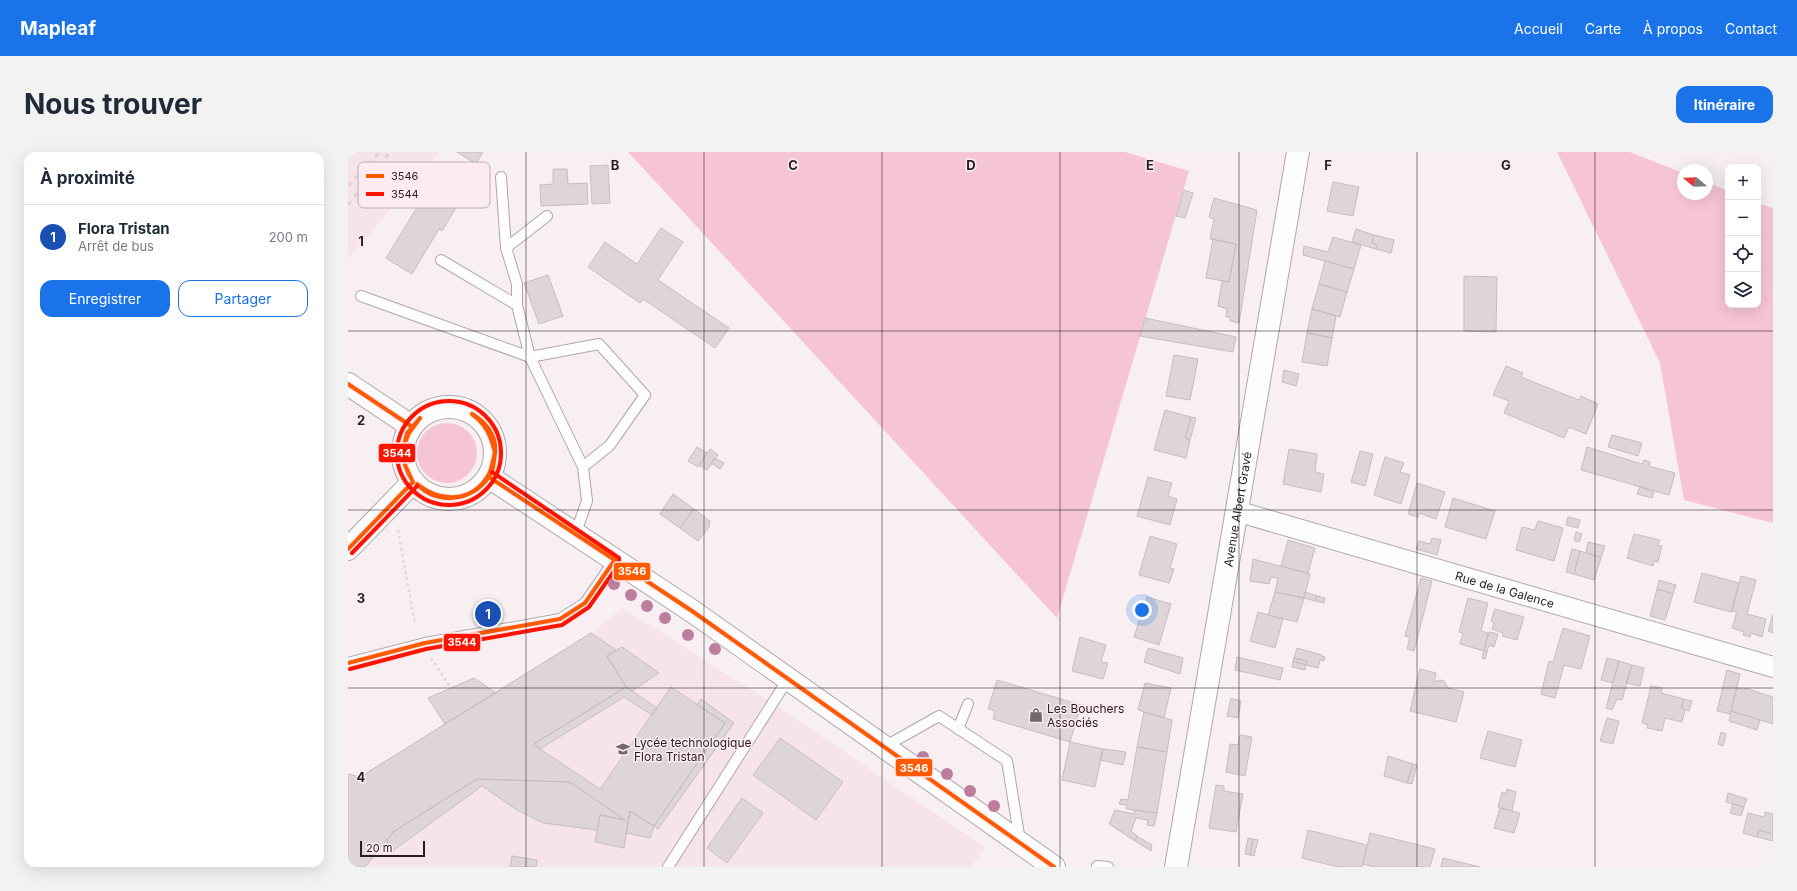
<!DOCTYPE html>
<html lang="fr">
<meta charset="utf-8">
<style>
:root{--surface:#fff;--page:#f2f2f3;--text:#1f2937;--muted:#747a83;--line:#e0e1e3;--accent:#1a73e8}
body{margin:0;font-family:Inter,sans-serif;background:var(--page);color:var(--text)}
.controls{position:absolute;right:12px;top:12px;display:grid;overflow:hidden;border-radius:8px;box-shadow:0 4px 16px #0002}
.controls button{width:36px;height:36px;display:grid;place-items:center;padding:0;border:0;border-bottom:1px solid var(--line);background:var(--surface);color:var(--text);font:20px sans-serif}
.compass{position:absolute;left:1329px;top:12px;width:36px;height:36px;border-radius:50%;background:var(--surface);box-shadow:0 4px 16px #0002;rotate:289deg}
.scale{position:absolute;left:12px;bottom:10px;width:65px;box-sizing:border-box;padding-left:4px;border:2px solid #271f22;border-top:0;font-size:11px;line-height:14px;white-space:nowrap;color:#271f22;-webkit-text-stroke:3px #fcebf1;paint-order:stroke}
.you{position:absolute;left:794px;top:458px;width:14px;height:14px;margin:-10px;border:3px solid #fff;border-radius:50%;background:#1a73e8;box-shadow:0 0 0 6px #1a73e833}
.badge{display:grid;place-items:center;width:26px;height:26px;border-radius:50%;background:var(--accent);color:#fff;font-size:13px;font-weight:700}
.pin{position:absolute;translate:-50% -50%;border:2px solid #fff;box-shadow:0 1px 4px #0006}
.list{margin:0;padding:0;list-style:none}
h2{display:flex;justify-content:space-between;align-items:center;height:52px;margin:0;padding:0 16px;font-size:17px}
h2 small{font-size:13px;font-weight:400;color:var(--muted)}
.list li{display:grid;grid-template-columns:26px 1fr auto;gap:12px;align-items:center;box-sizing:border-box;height:64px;padding:0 16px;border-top:1px solid var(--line)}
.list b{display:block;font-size:15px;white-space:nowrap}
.list p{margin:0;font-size:13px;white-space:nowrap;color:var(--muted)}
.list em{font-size:13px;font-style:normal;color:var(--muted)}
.actions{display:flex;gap:8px;padding:12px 16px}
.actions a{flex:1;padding:9px 0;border:1px solid var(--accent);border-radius:12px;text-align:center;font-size:14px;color:var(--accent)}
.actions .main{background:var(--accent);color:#fff}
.icon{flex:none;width:22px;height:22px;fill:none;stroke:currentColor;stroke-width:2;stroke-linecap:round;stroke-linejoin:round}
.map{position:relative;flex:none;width:1425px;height:715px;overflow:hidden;border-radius:12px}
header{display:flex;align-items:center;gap:24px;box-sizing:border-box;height:56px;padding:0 20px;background:var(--accent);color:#fff}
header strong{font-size:19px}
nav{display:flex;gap:22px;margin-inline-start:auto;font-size:14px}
.intro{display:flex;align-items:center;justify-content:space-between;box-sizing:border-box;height:96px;padding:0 24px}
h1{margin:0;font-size:28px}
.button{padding:10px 18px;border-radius:12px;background:var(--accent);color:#fff;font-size:14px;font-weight:700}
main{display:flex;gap:24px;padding:0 24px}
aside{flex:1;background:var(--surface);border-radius:12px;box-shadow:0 4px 16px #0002}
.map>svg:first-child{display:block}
.built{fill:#f7e3ea}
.green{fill:#f6c4d7}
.building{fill:#ddd5d8;stroke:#c5bec0}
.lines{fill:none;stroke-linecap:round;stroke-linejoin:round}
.lane-casing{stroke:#afa7aa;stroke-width:12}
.street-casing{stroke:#afa7aa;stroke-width:22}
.secondary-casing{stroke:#afa7aa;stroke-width:24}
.path{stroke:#dcdada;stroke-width:2.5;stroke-dasharray:3 3;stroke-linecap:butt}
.lane{stroke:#fefdfd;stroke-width:10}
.street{stroke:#fefdfd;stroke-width:20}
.secondary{stroke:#fefdfd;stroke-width:22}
.rail{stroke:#d9d6d7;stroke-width:3;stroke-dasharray:5 5;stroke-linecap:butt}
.bus-1-casing{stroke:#fcebf1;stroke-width:7}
.bus-2-casing{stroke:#fcebf1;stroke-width:7}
.bus-1{stroke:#ff5a00;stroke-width:4}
.bus-2{stroke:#ff1400;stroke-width:4}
.tree{fill:#bd7d9c}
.grid{fill:none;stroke:#271f22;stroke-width:1;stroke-opacity:0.55}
.labels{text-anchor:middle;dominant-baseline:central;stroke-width:3;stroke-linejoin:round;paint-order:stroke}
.street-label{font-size:12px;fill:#271f22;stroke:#fcebf1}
.poi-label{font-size:12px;fill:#271f22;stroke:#fcebf1;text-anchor:start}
.key{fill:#fcebf1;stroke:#bcaeb3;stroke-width:1}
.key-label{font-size:11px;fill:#271f22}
.grid-label{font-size:13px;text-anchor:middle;font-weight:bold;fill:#271f22;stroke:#fcebf1;stroke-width:3;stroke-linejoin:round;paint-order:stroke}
.line-badge{stroke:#fcebf1;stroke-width:1.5}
.badge-label{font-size:11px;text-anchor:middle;font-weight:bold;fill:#fff}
</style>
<header>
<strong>Mapleaf</strong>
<nav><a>Accueil</a><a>Carte</a><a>À propos</a><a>Contact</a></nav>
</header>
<div class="intro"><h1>Nous trouver</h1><a class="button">Itinéraire</a></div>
<main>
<aside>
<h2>À proximité<small></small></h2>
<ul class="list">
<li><span class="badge" style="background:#1a4fb4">1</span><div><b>Flora Tristan</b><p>Arrêt de bus</p></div><em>200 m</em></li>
</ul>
<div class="actions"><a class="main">Enregistrer</a><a>Partager</a></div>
</aside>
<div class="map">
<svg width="1425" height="715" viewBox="0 0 1425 715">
<rect width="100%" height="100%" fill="#f8eff2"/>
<path class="built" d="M0 0H92L58 38 0 108Z
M275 456 424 551 637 695 623 715H0V622L12 625 96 572 80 546 126 526 148 540 243 481Z"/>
<path class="green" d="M280 0H777L841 19 709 466Z
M1209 0H1282L1335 21V42H1359V30L1380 39V153H1410V51L1425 56V371L1336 348 1312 211Z
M69 301a30 30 0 1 1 60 0a30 30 0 1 1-60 0Z"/>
<path class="building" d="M109 0H135L128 12Z
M95 13 123 30 94 79 91 77 64 122 38 106Z
M260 13 262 51 244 52 242 14Z
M205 17H219L220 32 239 31 240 52 193 54 192 33 205 32Z
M985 30 1011 35 1005 64 979 59Z
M836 38 845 41 837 66 828 64Z
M866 46 909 58 891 171 882 169V165H878L879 157 870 154 874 129 881 130 888 92 862 87 866 67 861 65Z
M313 76 335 90 310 128 381 176 367 196 295 147 292 151 240 115 257 90 289 112Z
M1008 77 1026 83 1024 91 1029 93 1028 97 1004 90Z
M1026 83 1046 88 1043 101 1028 97 1029 93 1024 91Z
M985 85 1013 93 1006 117 955 103 956 94 980 100Z
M865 87 888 92 881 130 858 126Z
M977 109 1006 117 999 140 971 132Z
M200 123 215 164 191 172 176 131Z
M1116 124 1149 125 1148 180 1116 179Z
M971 132 999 140 992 165 964 157Z
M964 157 988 164 984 186 959 181Z
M797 166 888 185 885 200 792 184Z
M959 181 984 186 979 214 954 210Z
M826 203 850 207 842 248 818 244Z
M1158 214 1175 221 1173 225 1231 248 1233 244 1250 252 1238 282 1221 275 1216 286 1156 261 1161 249 1145 243Z
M936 218 951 222 948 234 934 230Z
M817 258 843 265 837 286 842 288 838 306 806 298Z
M843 265 848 266 842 288 837 286Z
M1264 283 1294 291 1290 304 1260 295Z
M349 295 359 301 350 315 340 309Z
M1239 295 1294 312 1296 308 1302 310 1301 314 1327 321 1321 343 1233 318Z
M362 297 370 303 359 318 351 313Z
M941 297 969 302 967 320 976 322 973 340 935 332Z
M1012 299 1025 302 1017 334 1003 330Z
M1037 305 1056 311 1052 320 1062 323 1053 352 1026 343Z
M366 306 376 311 372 317 363 311Z
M800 325 824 331 820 344 829 347 822 373 789 364Z
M1069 331 1097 340 1088 367 1071 361 1070 365 1060 362Z
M1292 335 1306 339 1304 346 1289 342Z
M325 342 346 357 332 376 312 362Z
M1105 346 1147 359 1138 387 1097 375Z
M346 357 362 369 361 375 350 389 332 376Z
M1220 365 1232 368 1230 376 1218 373Z
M1190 369 1215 376 1206 409 1168 398 1174 375 1187 378Z
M1228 380 1234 382 1231 390 1226 389Z
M1286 382 1312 388 1310 393 1314 394 1310 410 1306 409 1305 414 1279 406Z
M802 384 829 392 822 416 826 417 821 431 791 423Z
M1084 386 1093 388 1089 403 1068 397 1071 389 1082 392Z
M940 388 967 396 960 421 933 414Z
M1240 390 1257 394 1253 406 1238 400Z
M1224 397 1232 399 1226 422 1218 420Z
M1232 399 1253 406 1246 428 1226 422Z
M905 407 962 422 956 446 927 440 930 426 923 425 921 432 902 429Z
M1354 421 1391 431 1383 460 1346 450Z
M1393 424 1408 428 1399 462 1418 467 1414 485 1403 481 1402 485 1395 483 1396 480 1384 476 1389 460 1384 459Z
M1073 426 1084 429 1066 499 1059 497 1062 485 1057 484Z
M1311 428 1328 433 1325 442 1309 437Z
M1309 437 1325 442 1317 468 1302 464Z
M927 440 956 446 949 470 920 463Z
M957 440 969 444 967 449 956 446Z
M969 444 977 446 976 451 967 449Z
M799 445 823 452 811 493 786 485Z
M1120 446 1140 451 1133 479 1140 481 1136 499 1112 492 1115 481 1111 480Z
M1147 457 1176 465 1169 488 1154 484 1155 481 1144 477 1146 470 1143 469Z
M910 460 935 467 927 496 902 489Z
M1425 462V481L1420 479Z
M1215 476 1242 484 1233 517 1216 513 1207 546 1193 542 1201 509 1205 510Z
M1141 480 1150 482 1146 495 1141 493 1137 507 1134 506Z
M243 481 268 498 259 504 278 535 186 592 192 597 252 637 323 535 377 571 306 674 282 659 276 696 247 690 252 663 277 668 222 630 129 627 45 680 17 715H0V622L12 625Z
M732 485 758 493 753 510 760 511 755 527 724 519Z
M274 495 311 521 284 539 278 535 259 504Z
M800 496 835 506 832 522 796 510Z
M949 496 974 503 973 504 977 505 976 509 972 508 970 516 958 513 959 509 946 506Z
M889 505 935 516 932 528 887 518Z
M946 506 959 509 958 513 945 509Z
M1259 506 1271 509 1265 531 1253 528Z
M945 509 958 513 957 518 944 515Z
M1271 509 1284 513 1274 548 1269 547 1264 558 1258 556Z
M1284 513 1296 516 1292 534 1278 531Z
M1072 517 1088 521 1086 530 1092 528 1096 529 1100 536 1116 540 1108 570 1062 559Z
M1379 518 1392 522 1382 562 1369 559Z
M126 526 148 541 97 572 80 546Z
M649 528 733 553 722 590 645 567 647 559 640 557Z
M797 531 823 536 816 566 790 558Z
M1303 534 1314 536 1313 541 1336 547 1333 556 1337 558 1334 570 1317 566 1314 579 1299 576 1300 573 1294 571Z
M278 535 309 556 304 563 276 545 192 597 186 592Z
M1389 536 1397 538V536L1425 545V572L1383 559Z
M883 546 893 549 890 566 879 564Z
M353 547 386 571 310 677 306 674 377 571 349 553Z
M1336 547 1344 549 1341 559 1333 556Z
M1383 559 1412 568 1409 578 1381 569Z
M796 560 824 568 819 600 789 595Z
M1259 566 1271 569 1265 592 1252 589Z
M1140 579 1174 588 1167 615 1132 606Z
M1373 580 1378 582 1375 594 1370 592Z
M892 583 904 585 897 624 878 620 882 592 890 593Z
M432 586 495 630 468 668 405 623Z
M722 590 755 597 747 635 714 628Z
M789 595 819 600 809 661 778 657 779 653 771 652 773 647 780 648Z
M755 597 778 600 775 613 752 608Z
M1040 604 1065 612 1059 631 1036 624Z
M1065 612 1069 613 1064 632 1059 631Z
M129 627 222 630 277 668 252 663 249 678 195 671 169 658 134 634 43 700 39 689 45 680Z
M868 633 876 634V639L895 642 888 680 861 676Z
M1159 637 1168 640 1164 659 1150 655 1154 640 1158 641Z
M1380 641 1399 647 1396 655 1378 650Z
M394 646 415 661 379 711 359 696Z
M1385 652 1396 655 1393 664 1382 661Z
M1152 656 1172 661 1166 681 1146 676Z
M767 658 786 662 787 658 809 661 806 674 799 673 800 668 788 666 783 679 789 684 787 689 761 672Z
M282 659 306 674 302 686 278 681Z
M1417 660 1425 662V682L1411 678 1409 685 1395 681 1400 661 1416 665Z
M960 678 1019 693 1014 715H990L954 706Z
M1411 678 1425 682V689L1409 685Z
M1022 681 1087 697 1082 715H1027L1015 712Z
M789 684 804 693 803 699 787 689Z
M900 686 905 687 902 703 897 702Z
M905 687 910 688 906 704 902 703Z
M164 704 189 708 188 715H162Z
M1095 706 1132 715H1093Z"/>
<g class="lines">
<defs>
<path id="lane" d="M153 25 158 96 169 132V153L182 205 251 192 297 243 262 293 235 315
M158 96 199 64
M93 108 169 153
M13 144 182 205 235 315 239 349 227 383
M0 511 77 491 212 467 237 451 266 409
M610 577 620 552
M536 595 591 564 659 609 672 689
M749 714 760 715
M320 715 440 527"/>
<g id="street">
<path id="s1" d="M888 359 1425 515"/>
</g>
<g id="secondary">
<path d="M0 232 63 274"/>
<circle cx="101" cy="301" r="46"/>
<path d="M141 325 344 459 706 715"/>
<path d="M0 397 65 330"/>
<path id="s2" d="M828 715 950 0"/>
</g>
</defs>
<use href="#lane" class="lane-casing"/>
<use href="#street" class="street-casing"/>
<use href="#secondary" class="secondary-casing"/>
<path class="path" d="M50 378 67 472
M83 506 103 536"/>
<use href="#lane" class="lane"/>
<use href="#street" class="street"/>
<use href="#secondary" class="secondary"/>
<path class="rail" d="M0 34 32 0
M0 53 42 0"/>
<defs>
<path id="bus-1" d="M0 232 63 274
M124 262C138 270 149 284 147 301
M124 262C138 272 143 284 147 301
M56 293 57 313 64 328
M56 293C54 306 57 317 64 328
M56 293 59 281 72 266
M56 293 61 281 72 266
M141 325 344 459 706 715
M69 332C93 351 125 351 141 322 144 316 145 307 147 301
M69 332C90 356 131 348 144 319 146 314 146 306 147 301
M0 397 65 330
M0 511 77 491 212 467 237 451 266 409"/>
<path id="bus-2" d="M49 301a52 52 0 1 1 104 0a52 52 0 1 1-104 0Z
M4 401 69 334
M2 517 78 497 214 473 241 455 271 412V406L144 320"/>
</defs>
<use href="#bus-1" class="bus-1-casing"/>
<use href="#bus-2" class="bus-2-casing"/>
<use href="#bus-1" class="bus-1"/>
<use href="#bus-2" class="bus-2"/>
</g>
<g class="tree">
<circle cx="266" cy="432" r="6"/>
<circle cx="283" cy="443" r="6"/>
<circle cx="299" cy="454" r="6"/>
<circle cx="317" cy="466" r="6"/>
<circle cx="340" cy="483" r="6"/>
<circle cx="367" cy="497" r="6"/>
<circle cx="575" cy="605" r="6"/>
<circle cx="599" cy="622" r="6"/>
<circle cx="622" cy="639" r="6"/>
<circle cx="646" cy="654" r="6"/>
</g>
<path class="grid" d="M178 0V715M356 0V715M534 0V715M712 0V715M891 0V715M1069 0V715M1247 0V715M0 179H1425M0 358H1425M0 536H1425"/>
<defs>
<symbol id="shop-bare" viewBox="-9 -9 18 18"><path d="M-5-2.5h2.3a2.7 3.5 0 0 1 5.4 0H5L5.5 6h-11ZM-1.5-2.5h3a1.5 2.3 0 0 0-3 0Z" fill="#70686b" stroke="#fcebf1" stroke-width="2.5" paint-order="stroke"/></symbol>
<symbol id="school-bare" viewBox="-9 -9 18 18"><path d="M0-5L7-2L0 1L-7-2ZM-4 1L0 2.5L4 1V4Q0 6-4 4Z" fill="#70686b" stroke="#fcebf1" stroke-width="2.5" paint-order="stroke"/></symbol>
</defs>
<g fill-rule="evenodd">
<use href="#shop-bare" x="678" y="553" width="20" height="20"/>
<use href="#school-bare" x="265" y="587" width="20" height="20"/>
</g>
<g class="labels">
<g class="street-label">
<text stroke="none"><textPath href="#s2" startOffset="363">Avenue Albert Gravé</textPath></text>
<text stroke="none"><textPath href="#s1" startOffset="280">Rue de la Galence</textPath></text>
</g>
<g class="poi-label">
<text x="699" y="556">Les Bouchers<tspan x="699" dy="14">Associés</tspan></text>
<text x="286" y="590">Lycée technologique<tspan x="286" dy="14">Flora Tristan</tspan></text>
</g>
</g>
<rect x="10" y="10" width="132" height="46" rx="6" class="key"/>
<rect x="18" y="22" width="18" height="4" fill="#ff5a00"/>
<rect x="18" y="40" width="18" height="4" fill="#ff1400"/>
<g class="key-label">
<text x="43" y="28">3546</text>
<text x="43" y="46">3544</text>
</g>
<g class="grid-label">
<text x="267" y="18">B</text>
<text x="445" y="18">C</text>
<text x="623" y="18">D</text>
<text x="802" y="18">E</text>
<text x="980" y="18">F</text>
<text x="1158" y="18">G</text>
<text x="13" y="94">1</text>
<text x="13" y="273">2</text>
<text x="13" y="451">3</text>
<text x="13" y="630">4</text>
</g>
<g class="line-badge">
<rect x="30" y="291" width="38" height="20" rx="4" fill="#ff1400"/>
<rect x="265" y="410" width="38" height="19" rx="4" fill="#ff5a00"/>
<rect x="95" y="481" width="38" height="19" rx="4" fill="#ff1400"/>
<rect x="547" y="606" width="38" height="19" rx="4" fill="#ff5a00"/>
</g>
<g class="badge-label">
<text x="49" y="305">3544</text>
<text x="284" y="423">3546</text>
<text x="114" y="494">3544</text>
<text x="566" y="620">3546</text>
</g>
</svg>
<div class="controls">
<button>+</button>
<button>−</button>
<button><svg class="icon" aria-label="locate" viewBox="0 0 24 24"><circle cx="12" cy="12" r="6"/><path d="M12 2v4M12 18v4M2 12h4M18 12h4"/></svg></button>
<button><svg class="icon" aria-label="layers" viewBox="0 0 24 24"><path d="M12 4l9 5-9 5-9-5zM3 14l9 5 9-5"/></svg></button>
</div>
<svg class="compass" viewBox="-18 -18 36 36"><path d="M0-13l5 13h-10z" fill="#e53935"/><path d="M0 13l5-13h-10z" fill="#747a83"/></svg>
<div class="scale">20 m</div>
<div class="you"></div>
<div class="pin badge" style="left:140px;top:462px;background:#1a4fb4">1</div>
</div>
</main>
